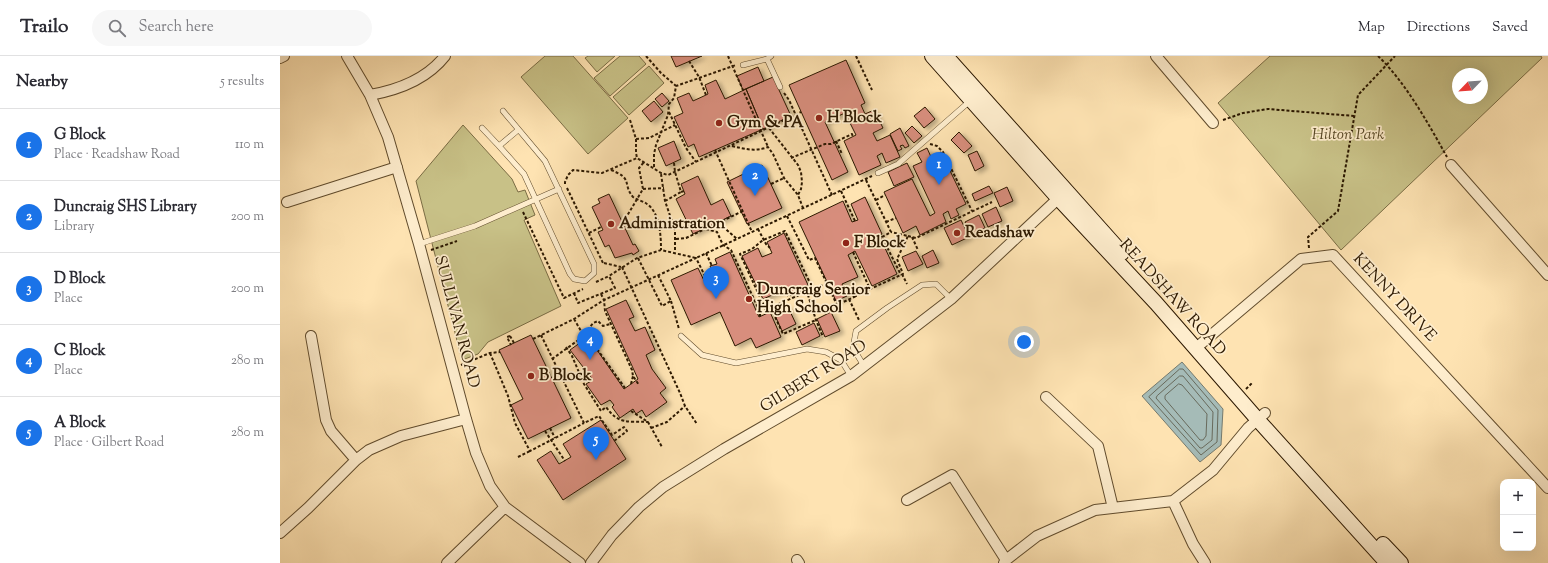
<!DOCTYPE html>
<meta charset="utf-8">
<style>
:root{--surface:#fff;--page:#f7f7f7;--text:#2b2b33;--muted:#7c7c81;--line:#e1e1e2;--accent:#1a73e8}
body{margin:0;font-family:"Sorts Mill Goudy",serif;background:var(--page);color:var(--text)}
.controls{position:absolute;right:12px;bottom:12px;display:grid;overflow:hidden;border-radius:8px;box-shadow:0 4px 16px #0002}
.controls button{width:36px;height:36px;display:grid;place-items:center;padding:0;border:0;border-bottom:1px solid var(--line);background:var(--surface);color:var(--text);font:20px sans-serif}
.compass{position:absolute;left:1172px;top:12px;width:36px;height:36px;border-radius:50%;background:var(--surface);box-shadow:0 4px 16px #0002;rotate:245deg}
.you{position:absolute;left:744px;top:286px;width:14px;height:14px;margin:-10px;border:3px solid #fff;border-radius:50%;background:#1a73e8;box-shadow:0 0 0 6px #1a73e833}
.badge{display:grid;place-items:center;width:26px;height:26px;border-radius:50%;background:var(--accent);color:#fff;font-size:13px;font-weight:700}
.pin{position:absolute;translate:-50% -33px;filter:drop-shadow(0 1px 2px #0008)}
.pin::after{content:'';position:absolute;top:21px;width:14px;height:12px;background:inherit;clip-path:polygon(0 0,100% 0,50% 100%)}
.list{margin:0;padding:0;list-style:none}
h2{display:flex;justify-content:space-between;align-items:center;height:52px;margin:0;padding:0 16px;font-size:17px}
h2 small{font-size:13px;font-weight:400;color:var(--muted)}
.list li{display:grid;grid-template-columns:26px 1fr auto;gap:12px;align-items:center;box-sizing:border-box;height:72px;padding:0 16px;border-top:1px solid var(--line)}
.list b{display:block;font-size:15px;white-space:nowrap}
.list p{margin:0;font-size:13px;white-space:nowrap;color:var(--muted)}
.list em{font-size:13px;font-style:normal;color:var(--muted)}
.icon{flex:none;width:22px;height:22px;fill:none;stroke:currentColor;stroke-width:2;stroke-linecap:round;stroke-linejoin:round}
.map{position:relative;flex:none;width:1268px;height:507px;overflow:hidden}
header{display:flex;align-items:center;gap:24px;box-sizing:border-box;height:56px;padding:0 20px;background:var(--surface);border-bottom:1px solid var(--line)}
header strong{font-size:19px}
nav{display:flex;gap:22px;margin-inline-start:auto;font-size:14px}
.search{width:280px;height:36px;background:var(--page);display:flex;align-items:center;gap:10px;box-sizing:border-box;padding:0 14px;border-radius:22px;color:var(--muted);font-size:15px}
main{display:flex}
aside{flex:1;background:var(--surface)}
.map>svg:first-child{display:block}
.green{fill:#c8c187;stroke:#7a6c44;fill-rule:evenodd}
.water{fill:#a5bbb7;stroke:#757a6e}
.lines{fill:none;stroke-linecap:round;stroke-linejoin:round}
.shore{stroke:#686a5c;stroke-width:1}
.building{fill:#d88e7d;stroke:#2c1800;filter:url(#shadow)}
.lane-casing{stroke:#604b2c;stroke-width:6}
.street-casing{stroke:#604b2c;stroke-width:12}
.secondary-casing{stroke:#2c1800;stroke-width:16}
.path{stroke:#2c1800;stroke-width:2;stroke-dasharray:3 2;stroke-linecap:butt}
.lane{stroke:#feedcd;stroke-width:5}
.street{stroke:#feedcd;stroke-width:10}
.secondary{stroke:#feedcd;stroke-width:14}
.path-bridge{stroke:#2c1800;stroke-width:2;stroke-dasharray:3 2;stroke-linecap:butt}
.poi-dot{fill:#8f2418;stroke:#feedcd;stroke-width:1.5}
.labels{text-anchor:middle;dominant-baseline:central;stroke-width:3.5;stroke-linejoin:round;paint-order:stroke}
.poi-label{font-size:16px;font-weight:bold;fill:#2c1800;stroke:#feedcd;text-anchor:start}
.park-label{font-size:16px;font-style:italic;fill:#5b4b28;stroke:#feedcd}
.street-label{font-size:16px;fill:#2c1800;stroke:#feedcd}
</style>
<header>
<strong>Trailo</strong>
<div class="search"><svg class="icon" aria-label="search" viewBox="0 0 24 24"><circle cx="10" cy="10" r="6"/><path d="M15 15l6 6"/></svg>Search here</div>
<nav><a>Map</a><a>Directions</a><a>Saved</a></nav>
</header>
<main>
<aside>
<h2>Nearby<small>5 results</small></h2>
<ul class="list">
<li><span class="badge">1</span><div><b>G Block</b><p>Place · Readshaw Road</p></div><em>110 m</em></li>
<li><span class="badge">2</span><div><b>Duncraig SHS Library</b><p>Library</p></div><em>200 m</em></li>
<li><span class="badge">3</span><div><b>D Block</b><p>Place</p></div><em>200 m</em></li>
<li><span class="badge">4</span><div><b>C Block</b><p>Place</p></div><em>280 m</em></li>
<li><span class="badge">5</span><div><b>A Block</b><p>Place · Gilbert Road</p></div><em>280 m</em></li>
</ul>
</aside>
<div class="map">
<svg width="1268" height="507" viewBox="0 0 1268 507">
<defs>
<filter id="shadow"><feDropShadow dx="4" dy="2.5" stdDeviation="2" flood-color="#0004"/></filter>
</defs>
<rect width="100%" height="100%" fill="#fee3b2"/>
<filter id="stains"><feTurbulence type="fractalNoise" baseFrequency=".005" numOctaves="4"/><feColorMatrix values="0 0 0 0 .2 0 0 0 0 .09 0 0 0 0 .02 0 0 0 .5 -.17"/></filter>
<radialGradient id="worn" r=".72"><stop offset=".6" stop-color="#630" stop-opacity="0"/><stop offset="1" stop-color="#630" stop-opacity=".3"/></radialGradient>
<path class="green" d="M265 0H293L348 62 308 98 241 21Z
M308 0H335L317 16 305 2Z
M340 0H359L366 8 330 40 314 22Z
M990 0H1261L1262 2 1061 194 938 47ZM1178 18H1202V42H1178Z
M369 10 384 27 349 59 333 41Z
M183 69 232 123 238 136 245 134 255 159 244 164 281 250 208 286 198 298 182 304 136 125Z"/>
<path class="water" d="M902 306 943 353 941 389 920 406 862 340Z"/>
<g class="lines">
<path class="shore" d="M900 313H903L938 354 937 386 921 399 869 341Z
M900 320H903L933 356 932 384 922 392H920L876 342 877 340Z
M899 328 902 329 927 358 926 380 923 384H920L885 343V340Z"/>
</g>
<path class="building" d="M391 0H422L396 11Z
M566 4 585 47 581 49 585 58 594 54 603 72 593 77 597 85 610 79 620 101 606 107 602 97 597 100 601 109 579 119 564 85 576 79 565 57 545 66 568 116 552 124 509 29Z
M478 11 484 25 463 34 457 20Z
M493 21 511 60 483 73 466 33Z
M436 24 445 43 466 33 483 73 419 101 414 88 408 91 394 61 403 57 397 42 409 37 413 45 426 39 428 38 425 29Z
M382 37 389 45 382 51 375 43Z
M374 45 383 56 371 66 362 55Z
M645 51 655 63 644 72 634 60Z
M632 70 642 80 634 87 625 77Z
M620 72 629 90 625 92 623 89 620 90 622 93 618 95 610 78Z
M679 76 692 90 684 97 671 84Z
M394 85 401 103 386 110 378 92Z
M647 92 651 101 661 96 686 148 676 153 679 159 671 163 668 155 663 158 666 166 640 179 636 170 623 177 604 136 632 123 650 160 655 157 633 110 642 106 637 97Z
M697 95 704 110 695 115 688 99Z
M627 107 634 121 614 130 608 116Z
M482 109 502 152 467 168 447 126Z
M418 120 431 149 443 143 451 160 413 178 396 143 405 138 401 128Z
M709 130 713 137 695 145 692 138Z
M727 131 733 145 720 151 714 137Z
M329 138 353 189 355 188 359 195 353 199 352 197 335 202 329 189 325 191 318 176 323 174 312 151 320 147 318 143Z
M585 141 602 178 599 179 617 218 592 230 575 195 568 199 578 221 562 228 567 240 556 245 519 166 563 145 572 166 578 164 571 148Z
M716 151 722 165 708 171 702 158Z
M699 159 705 172 692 179 685 166Z
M681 164 689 181 672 189 664 172Z
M504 177 528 229 508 238 506 233 483 243 462 200 478 192 482 201 492 197 487 186Z
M653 194 659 207 647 212 642 200Z
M636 195 643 208 628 215 622 201Z
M450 196 479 261 490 256 501 281 476 292 471 282 455 290 440 256 411 269 391 224 418 212 427 231 437 226 430 210 437 208 435 203Z
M346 244 354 261 349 263 355 275 365 271 375 294 366 299 372 313 386 332 380 337 387 346 366 361 362 354 356 358 353 353 340 362 332 351 334 349 330 344 321 349 306 328 313 324 290 294 308 281 344 333 358 323 326 253Z
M507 249 516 268 502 275 493 255Z
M551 256 560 275 545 281 537 263Z
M534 267 540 280 522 289 516 276Z
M251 279 291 362 248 383 231 349 243 343 219 294Z
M321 364 346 403 283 444 257 404 271 395 279 408 291 401 283 388Z"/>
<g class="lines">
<defs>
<path id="lane" d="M487 3 500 31
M463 9 487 3 491 0
M223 55 265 105 314 208V217L305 225 294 223 290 218 244 118 219 90 238 74
M202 72 219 90
M598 117 618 108 690 45
M139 188 195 170 279 133
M401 280 422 299 456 307 527 293 546 296 561 304 571 320
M584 310 573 292 576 275 607 252 642 229 656 228 671 243"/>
<path id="street" d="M67 0 90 39 108 81 139 188 186 363 196 397 210 430 225 451 300 507
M876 0 933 67
M0 2 4 0
M90 39C118 34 147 23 165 0
M1171 109 1268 219
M7 146 117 111
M31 280 46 364 51 375 76 404
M916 292 1021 203 1053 199 1268 432
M766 341 818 390 833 452
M627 444 672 419 726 504
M893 445 913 488 925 507
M0 477 28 452 76 404 89 394 121 380 186 363
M517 504 519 507
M167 507 225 451
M311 507 332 479 359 451 383 431 444 393 571 320 584 310 671 243 783 138
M724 507 726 504 757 480 815 454 893 445 933 414 968 372 985 357"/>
<path id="secondary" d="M652 0 778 142 876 247 978 364 1107 507
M666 0 842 197
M1103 488 1121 507"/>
</defs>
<use href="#lane" class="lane-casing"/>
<use href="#street" class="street-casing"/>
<use href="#secondary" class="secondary-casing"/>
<path class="path" d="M366 0 381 17 396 30
M448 0 488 91
M576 0 592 34
M1098 0C1126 27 1148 67 1167 101
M409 5 419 21 426 39
M504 37 509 44 552 139
M389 56 406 92 416 106
M350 64 356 83V97L357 102
M943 64 963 57 988 53 1074 60
M489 72 518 109 521 116 522 126 521 133 518 139
M356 83 369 82 395 69
M556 85 562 98
M650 88 657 90 663 96 692 155
M452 90C465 93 475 96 488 91L493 98 504 122 518 139 523 152
M435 94 472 176
M511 102 545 88H551L572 78 573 81
M394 107 395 116 401 136 404 135
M374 111V98L376 89 388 59 389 48 394 42 396 30 456 9
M331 114C354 123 342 128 353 141 357 144 363 145 367 148 380 157 381 180 381 194
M381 118 385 145 395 174V196
M586 124 611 176 602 181 621 219
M285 128V126L288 119 293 114 322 117 357 102 381 117 388 119 521 56
M491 128 504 122
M287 132 323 207
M363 133 384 132
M561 135 575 165
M596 144 605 139
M385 145 401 136
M243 156 284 242 303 233
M507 160 529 204 535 202 557 249 574 241 570 232 565 234
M342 165 347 163V160L363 133 359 112 364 106
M606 166 616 162
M439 167 457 183
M426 173 437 176 443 189 451 194 480 256V261
M478 173 486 188 490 192
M309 177 321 171
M628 180 636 182 712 146
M632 181 638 194
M396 183 406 182 463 155
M1029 192 1028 181 1058 155 1078 39 1115 0
M151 194 177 185
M573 196 590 233 623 218 617 203 628 180 611 176
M426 197 432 210
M358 202 382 250 391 245 378 219
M324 207 341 211
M342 211 400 337 405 350 417 368
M622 218 627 228
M316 226 329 220
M504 233 508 240 526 233
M294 237 298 247 335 232 329 220 357 202 381 194 416 202 592 120
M321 238 324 244 325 255 352 314 353 320 359 329
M574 241 590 233
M569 243 579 264
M391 245 399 273
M491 252 503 278 536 264
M486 254 460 198 472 193 483 184 505 175 531 229 526 233 536 264 543 281
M480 256 547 227
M294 263 304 280
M261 279 304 367 319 360 332 379 344 371 347 375 334 385
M230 280 227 281 231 289
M230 280 234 287
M310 282 312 281 308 274 313 267 318 265 323 270 330 268
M253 283 294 263 324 244 416 202 430 230
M286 291 292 300 304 328 321 355 326 351C339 369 348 365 368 366
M210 297 228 340 235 367 250 395 304 367
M272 303 304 280 307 279 345 332
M181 309 210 297 220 296
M351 328 353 320
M966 333 972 327
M351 355 368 366 382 391
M270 372 275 382
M371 372 387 366 405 350
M238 401 250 395"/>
<use href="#lane" class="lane"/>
<use href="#street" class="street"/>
<use href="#secondary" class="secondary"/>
<path class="path-bridge" d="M265 375 285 405"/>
</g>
<g class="poi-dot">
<circle cx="539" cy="62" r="4"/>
<circle cx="439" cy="67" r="4"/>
<circle cx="331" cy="168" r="4"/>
<circle cx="677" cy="177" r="4"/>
<circle cx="566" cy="187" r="4"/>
<circle cx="469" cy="243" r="4"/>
<circle cx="251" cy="320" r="4"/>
</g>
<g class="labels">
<g class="poi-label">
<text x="547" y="62">H Block</text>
<text x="447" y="67">Gym &amp; PA</text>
<text x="339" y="168">Administration</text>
<text x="685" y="177">Readshaw</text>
<text x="574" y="187">F Block</text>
<text x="477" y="234">Duncraig Senior<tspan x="477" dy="18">High School</tspan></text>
<text x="259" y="320">B Block</text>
</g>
<g class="park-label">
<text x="1068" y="79">Hilton Park</text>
</g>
<g class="street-label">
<text transform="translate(892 242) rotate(48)">READSHAW ROAD</text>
<text transform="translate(1114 242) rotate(47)">KENNY DRIVE</text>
<text transform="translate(176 266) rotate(75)">SULLIVAN ROAD</text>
<text transform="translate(534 321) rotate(-32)">GILBERT ROAD</text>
</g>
</g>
<rect width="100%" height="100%" filter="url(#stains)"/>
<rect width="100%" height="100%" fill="url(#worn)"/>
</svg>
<div class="controls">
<button>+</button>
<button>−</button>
</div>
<svg class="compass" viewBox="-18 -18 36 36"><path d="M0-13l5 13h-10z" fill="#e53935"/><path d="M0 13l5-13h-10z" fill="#7c7c81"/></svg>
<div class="you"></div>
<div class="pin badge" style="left:659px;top:129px">1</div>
<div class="pin badge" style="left:475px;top:140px">2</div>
<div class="pin badge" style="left:436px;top:243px">3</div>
<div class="pin badge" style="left:310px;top:304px">4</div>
<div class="pin badge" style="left:316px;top:404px">5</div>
</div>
</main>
